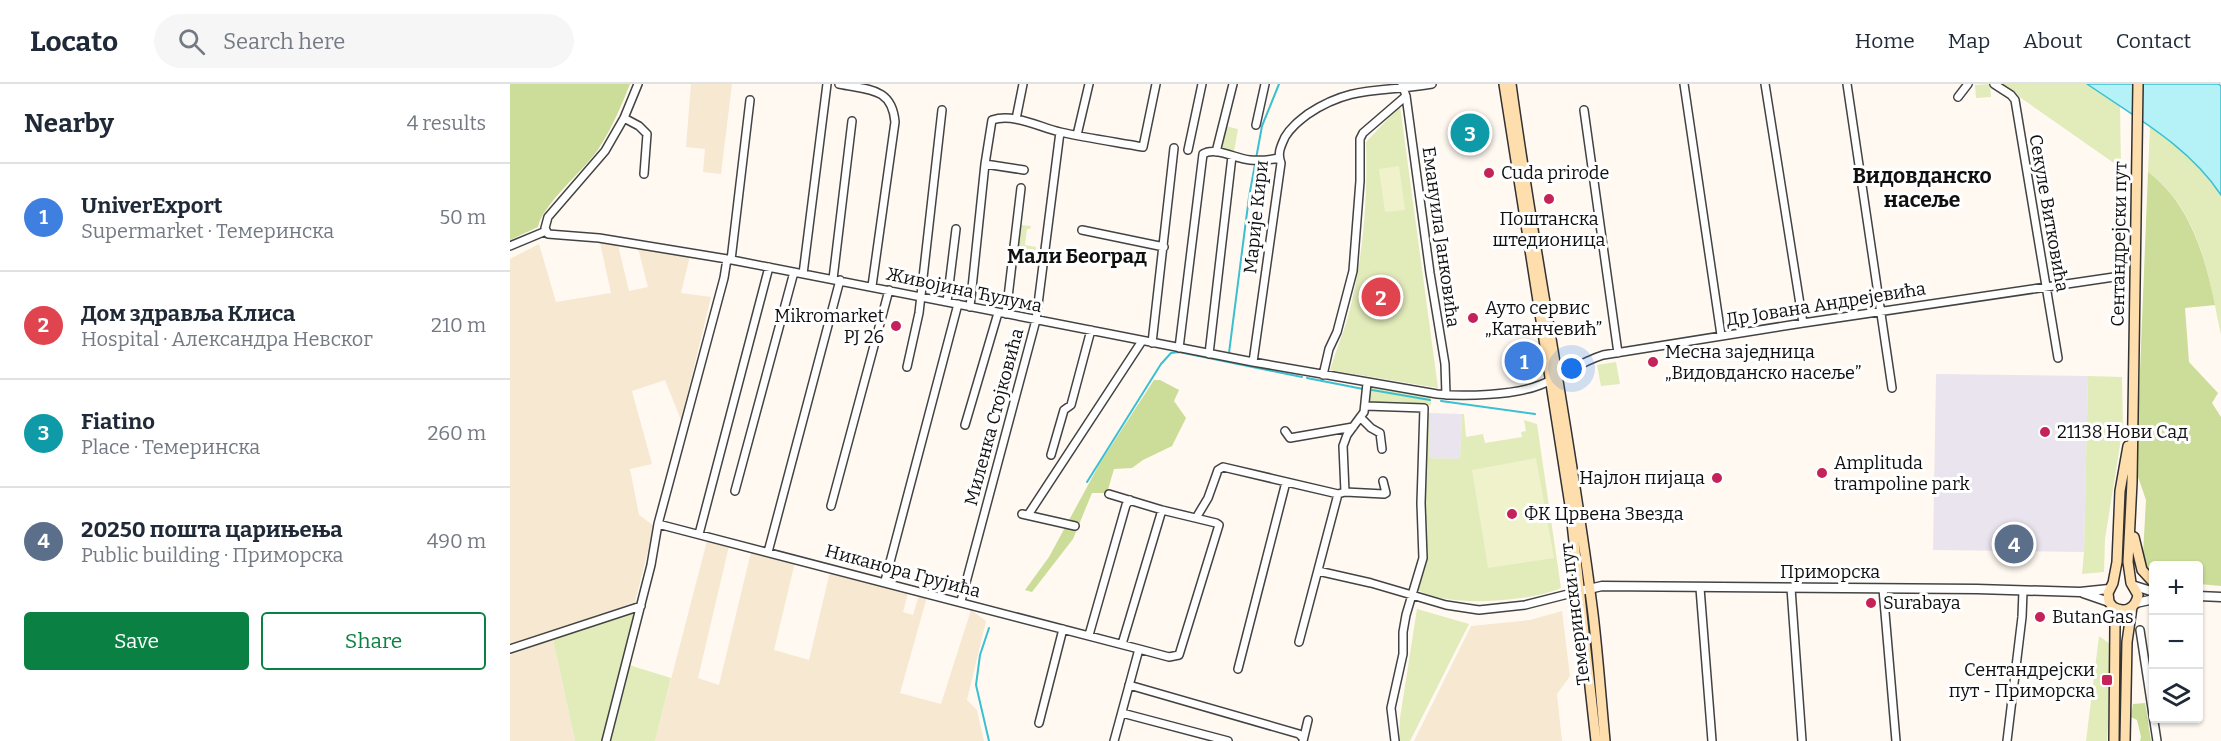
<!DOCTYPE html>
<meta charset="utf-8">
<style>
:root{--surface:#fff;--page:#f6f6f7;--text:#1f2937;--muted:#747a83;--line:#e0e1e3;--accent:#0b8043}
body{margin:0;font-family:Bitter,serif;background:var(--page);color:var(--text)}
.controls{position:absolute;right:18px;bottom:18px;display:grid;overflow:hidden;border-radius:6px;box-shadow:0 2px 4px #0004}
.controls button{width:54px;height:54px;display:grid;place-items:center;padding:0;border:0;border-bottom:2px solid var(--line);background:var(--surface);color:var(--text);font:30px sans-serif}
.you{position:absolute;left:1062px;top:285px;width:21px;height:21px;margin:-15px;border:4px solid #fff;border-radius:50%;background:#1a73e8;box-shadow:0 0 0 9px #1a73e833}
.badge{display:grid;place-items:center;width:39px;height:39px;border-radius:50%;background:var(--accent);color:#fff;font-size:20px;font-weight:700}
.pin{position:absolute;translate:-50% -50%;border:3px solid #fff;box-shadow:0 2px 6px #0006}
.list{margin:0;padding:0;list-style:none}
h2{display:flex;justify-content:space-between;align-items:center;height:78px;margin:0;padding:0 24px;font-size:26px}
h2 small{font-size:20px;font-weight:400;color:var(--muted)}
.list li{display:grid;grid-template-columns:39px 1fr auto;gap:18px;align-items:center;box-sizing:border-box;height:108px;padding:0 24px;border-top:2px solid var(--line)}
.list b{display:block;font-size:22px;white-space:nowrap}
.list p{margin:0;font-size:20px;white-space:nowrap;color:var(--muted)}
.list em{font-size:20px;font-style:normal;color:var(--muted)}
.actions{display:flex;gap:12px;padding:18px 24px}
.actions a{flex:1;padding:14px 0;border:2px solid var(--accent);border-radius:6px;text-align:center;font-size:21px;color:var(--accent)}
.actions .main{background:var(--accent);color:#fff}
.icon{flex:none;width:33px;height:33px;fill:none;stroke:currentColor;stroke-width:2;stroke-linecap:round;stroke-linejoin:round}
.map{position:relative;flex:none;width:1711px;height:657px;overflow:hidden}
header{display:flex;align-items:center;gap:36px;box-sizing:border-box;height:84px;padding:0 30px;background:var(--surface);border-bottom:2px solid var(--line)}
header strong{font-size:28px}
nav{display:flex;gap:33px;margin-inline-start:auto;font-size:21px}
.search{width:420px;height:54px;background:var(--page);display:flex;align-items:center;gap:15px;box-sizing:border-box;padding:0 21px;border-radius:33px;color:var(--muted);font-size:22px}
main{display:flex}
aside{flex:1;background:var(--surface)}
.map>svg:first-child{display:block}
.industrial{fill:#eae4ee}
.farmland{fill:#f6e8d1}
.green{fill:#e2ebba}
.forest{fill:#cbdd98}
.pitch{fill:#f0f2cc}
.water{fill:#b5f2f8;stroke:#3ac0d1;stroke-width:1.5}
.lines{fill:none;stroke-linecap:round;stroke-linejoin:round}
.stream{stroke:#3ac0d1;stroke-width:2}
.minor-casing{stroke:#434343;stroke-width:10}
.tertiary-casing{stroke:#434343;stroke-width:11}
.secondary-casing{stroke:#323232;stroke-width:12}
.minor{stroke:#fff;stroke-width:7}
.tertiary{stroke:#fff;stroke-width:8}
.secondary{stroke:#ffdead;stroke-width:9}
.poi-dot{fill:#c52259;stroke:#fff;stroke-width:2}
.labels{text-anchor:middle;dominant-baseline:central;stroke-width:6;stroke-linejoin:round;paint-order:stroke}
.poi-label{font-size:18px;fill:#101010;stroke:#fff;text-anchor:start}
.street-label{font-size:18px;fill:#101010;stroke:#fff}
.neighbourhood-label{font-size:20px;font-weight:bold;fill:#101010;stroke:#fff}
.quarter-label{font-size:21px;font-weight:bold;fill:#101010;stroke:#fff}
</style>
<header>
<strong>Locato</strong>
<div class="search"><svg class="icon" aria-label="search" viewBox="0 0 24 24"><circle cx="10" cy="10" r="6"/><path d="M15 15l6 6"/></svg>Search here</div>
<nav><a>Home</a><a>Map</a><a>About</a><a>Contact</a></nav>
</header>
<main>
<aside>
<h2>Nearby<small>4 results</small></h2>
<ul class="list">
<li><span class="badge" style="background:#3f7fe0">1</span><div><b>UniverExport</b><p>Supermarket · Темеринска</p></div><em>50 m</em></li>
<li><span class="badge" style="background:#e0444e">2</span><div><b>Дом здравља Клиса</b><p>Hospital · Александра Невског</p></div><em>210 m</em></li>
<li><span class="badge" style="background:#0f9aa8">3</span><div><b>Fiatino</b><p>Place · Темеринска</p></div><em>260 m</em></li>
<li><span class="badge" style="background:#5c6f8a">4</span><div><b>20250 пошта царињења</b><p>Public building · Приморска</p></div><em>490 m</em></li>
</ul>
<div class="actions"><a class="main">Save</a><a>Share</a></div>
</aside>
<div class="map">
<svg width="1711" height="657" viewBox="0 0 1711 657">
<rect width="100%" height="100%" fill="#fff9f2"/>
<path class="industrial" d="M1426 290 1578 292 1574 468 1423 466Z
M920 329 952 330 950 375 918 374Z"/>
<path class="farmland" d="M181 0H222L211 90 193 88 195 65 176 63Z
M90 158 108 161 119 207 138 203 128 164 180 172 171 209 201 213 171 336 155 296 122 307 142 380 120 385 129 431 144 442 125 518 0 562V175L29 160 46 218 101 209Z
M197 457 219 462 188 594 209 601 241 468 285 478 264 566 299 576 320 488 398 509 393 528 403 531 409 511 417 513 390 609 431 620 461 526 476 537 457 616 467 626 474 657H145Z
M1052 527 1060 592 1047 610 1052 657H904L961 542 1020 536Z
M43 555 65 657H0V571Z"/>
<path class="green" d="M1480 0 1481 13 1466 14 1465 1Z
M1491 0H1577L1610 23 1611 84Z
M890 22 928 304 820 286C825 268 833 251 838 233 853 176 858 117 856 58Z
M715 42 728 45 724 68 710 64Z
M1640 43 1679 72 1711 111V251C1699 193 1690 126 1638 88Z
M511 141 521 142 520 145H517L515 161 526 163 525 172 507 167Z
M1106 278 1110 300 1091 302 1087 281Z
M1578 292 1612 293 1613 342 1595 455 1594 488 1572 490 1574 468Z
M859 303 921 313V321L862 319 859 315Z
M917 329H920L919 374 950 375 952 330H954L956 353 973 350 975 359 1012 353 1011 348 1016 347 1014 336 1027 340 1051 504C1019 518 939 524 908 506L917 464 914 417Z
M132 525 119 581 161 594 145 657H65L43 555Z
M907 525 959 540 900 657H889L890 634Z
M1589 552 1603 562 1597 657H1576Z"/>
<path class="forest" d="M0 0H120C111 23 101 46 87 67 73 87 32 121 28 143L0 156Z
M1638 88C1680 119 1695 172 1705 221L1675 224 1679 278 1708 309 1702 319 1711 333V502L1689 500 1688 482H1644L1643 497 1634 494 1632 489 1636 416 1626 387Z
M644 296H650L669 306 664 317 676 334 662 362 633 376 622 384 604 385 597 409H582L563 455 522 508 515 506 539 473 590 379Z
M1635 619 1641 657H1630L1631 653 1627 636 1621 633 1623 620Z"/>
<path class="pitch" d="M889 82 895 126 875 128 869 85Z
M1026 374 1044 474 978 484 962 386Z"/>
<path class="water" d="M1577 0H1708L1711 2V111C1679 62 1625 33 1577 0Z"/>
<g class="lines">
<path class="stream" d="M719 269 739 113 752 42 769 0
M797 294 853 305
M862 306 920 316
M931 317 1025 330
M577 398 651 280 661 269 669 268 792 293
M479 657 466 601 470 571 479 544"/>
<defs>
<path id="minor" d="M128 0 114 34 95 67 38 133 35 144 38 150 89 154 217 175 743 278 927 310C954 313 1005 311 1030 301 1051 293 1070 278 1093 271L1293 239 1604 193
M329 0C358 6 382 3 385 38L362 202
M892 0 896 12 920 189 935 280 936 311
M1174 0 1211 251
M1255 0 1293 239
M1337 0 1382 304
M1484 0 1501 11 1505 16 1548 274
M1448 13 1458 0
M1074 26 1108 269
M114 34 129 42 137 50 134 90
M506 35 513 0
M746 41 755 0
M567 51 579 0
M678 66 692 0
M706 68 723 0
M475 80 514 86
M572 146 654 163
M0 162 36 147
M221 176 240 16
M293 190 317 0
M323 195 342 37
M437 218 446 145
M460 223 475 80 482 36C504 29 529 43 550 48 577 54 605 58 633 63L646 0
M496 230 511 104
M642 259 664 64
M669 264 693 70C705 62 726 75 740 76 750 77 759 76 769 74
M699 270 722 72
M743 278 771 79C767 69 771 62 775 53 781 43 789 37 798 30 843 0 873 9 922 0
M397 283 409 229 432 26
M813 291 819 265 827 248 843 187 850 97V55L853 49 896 12
M856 322 914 324 911 419 913 474 896 531 893 548V570L881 624 885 657
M851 334 861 344 870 349 872 365
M455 341 488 229
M775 347 780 354 843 343
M541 371 554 326 561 321 581 246
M225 407 284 188
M835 408 833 362 837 351 854 328 857 299
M599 410 652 426 706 439 709 441 669 571 659 573 629 565
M321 422 379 206
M512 430 565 442
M518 431 632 257
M686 434 698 414 708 386 713 383 828 410 835 408 874 410 876 409 873 397
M148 440 629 565 604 657
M189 450 259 183
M258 468 330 196
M808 487 861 499 936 521 969 526 1015 521 1070 507
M375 497 448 220
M1190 504 1202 657
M1281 504 1292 657
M1373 505 1386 657
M451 517 526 236 550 48
M1630 546 1647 657
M579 551 616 421 620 416
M789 558 828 410
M612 560 652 426
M0 565 131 522
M728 585 776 398
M619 601 789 650 793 654
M612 629 718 657
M529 639 553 545
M96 657 141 481 148 440 214 194 217 175
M793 657 798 636
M1497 657 1512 533 1513 507"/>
<path id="tertiary" d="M1625 502 1644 508
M1070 507 1092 502 1467 505 1570 508 1599 505
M1573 509 1599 518
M1688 512 1711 513
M1626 519 1644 515"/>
<path id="secondary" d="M994 0 1060 421 1086 657
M1001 0C1025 177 1061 353 1083 530 1088 572 1091 615 1095 657
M1624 453 1632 486 1644 499
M1603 523C1615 530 1626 524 1628 511L1621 499 1618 478 1622 398 1628 0
M1604 657 1605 540 1603 523 1599 518 1598 509 1603 499 1607 478 1610 407 1618 362
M1615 657 1617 558 1622 523"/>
</defs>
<use href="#minor" class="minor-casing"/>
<use href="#tertiary" class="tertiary-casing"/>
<use href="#secondary" class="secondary-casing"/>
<use href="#minor" class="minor"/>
<use href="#tertiary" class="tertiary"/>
<use href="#secondary" class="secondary"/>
</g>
<g class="poi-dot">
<circle cx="979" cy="89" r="6"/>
<circle cx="1039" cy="115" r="6"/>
<circle cx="963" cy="234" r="6"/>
<circle cx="386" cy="242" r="6"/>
<circle cx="1143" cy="278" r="6"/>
<circle cx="1535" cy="348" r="6"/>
<circle cx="1312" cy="389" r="6"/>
<circle cx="1207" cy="394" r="6"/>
<circle cx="1002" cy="430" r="6"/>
<circle cx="1361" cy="519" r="6"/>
<circle cx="1530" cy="533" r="6"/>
<rect x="1591" y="590" width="12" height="12" rx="3"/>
</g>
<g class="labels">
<g class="poi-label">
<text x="991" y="89">Cuda prirode</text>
<text x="1039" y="135" text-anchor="middle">Поштанска<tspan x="1039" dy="21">штедионица</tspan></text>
<text x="975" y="224">Ауто сервис<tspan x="975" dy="21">„Катанчевић”</tspan></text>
<text x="374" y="232" text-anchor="end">Mikromarket<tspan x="374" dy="21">PJ 26</tspan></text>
<text x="1155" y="268">Месна заједница<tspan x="1155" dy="21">„Видовданско насеље”</tspan></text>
<text x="1547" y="348">21138 Нови Сад</text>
<text x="1324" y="379">Amplituda<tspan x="1324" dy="21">trampoline park</tspan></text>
<text x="1195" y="394" text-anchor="end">Најлон пијаца</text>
<text x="1014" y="430">ФК Црвена Звезда</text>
<text x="1373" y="519">Surabaya</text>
<text x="1542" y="533">ButanGas</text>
<text x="1585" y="586" text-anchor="end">Сентандрејски<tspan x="1585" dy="21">пут - Приморска</tspan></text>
</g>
<g class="street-label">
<text transform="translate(1539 129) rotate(80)">Секуле Витковића</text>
<text transform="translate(746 133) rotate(-84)">Марије Кири</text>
<text transform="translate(931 153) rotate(82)">Емануила Јанковића</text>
<text transform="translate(1609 160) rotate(-89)">Сентандрејски пут</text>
<text transform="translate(454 206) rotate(12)">Живојина Ћулума</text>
<text transform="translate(1316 220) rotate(-9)">Др Јована Андрејевића</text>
<text transform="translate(484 333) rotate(-75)">Миленка Стојковића</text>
<text transform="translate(393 487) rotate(15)">Никанора Грујића</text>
<text x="1320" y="488">Приморска</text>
<text transform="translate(1065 530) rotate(-97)">Темерински пут</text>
</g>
<g class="neighbourhood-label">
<text x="567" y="172">Мали Београд</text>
</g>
<g class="quarter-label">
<text x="1412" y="92">Видовданско<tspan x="1412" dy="24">насеље</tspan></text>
</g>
</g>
</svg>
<div class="controls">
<button>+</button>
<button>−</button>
<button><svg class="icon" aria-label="layers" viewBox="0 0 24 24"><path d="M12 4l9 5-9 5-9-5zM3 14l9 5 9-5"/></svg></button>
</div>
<div class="you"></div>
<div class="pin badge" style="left:1014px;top:277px;background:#3f7fe0">1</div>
<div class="pin badge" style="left:871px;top:213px;background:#e0444e">2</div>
<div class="pin badge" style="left:960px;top:49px;background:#0f9aa8">3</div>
<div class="pin badge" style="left:1504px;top:460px;background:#5c6f8a">4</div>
</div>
</main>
